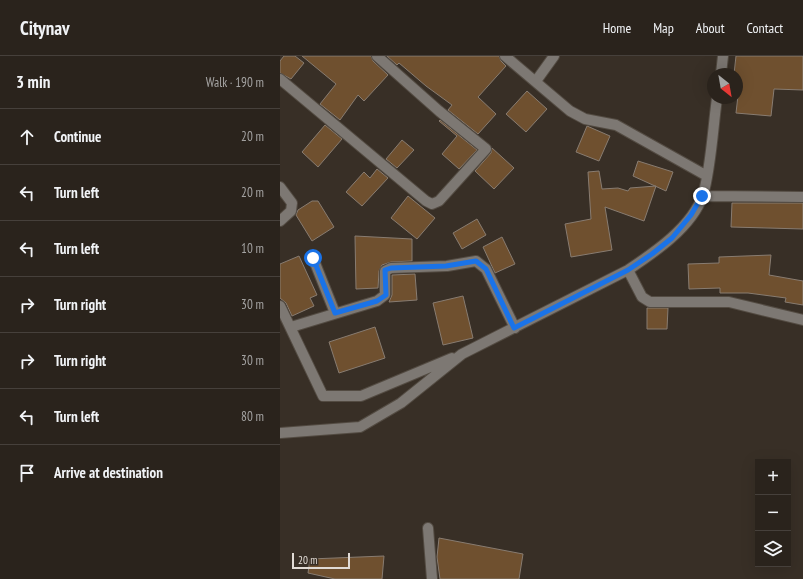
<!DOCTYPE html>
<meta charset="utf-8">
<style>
:root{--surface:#2a231c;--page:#362f29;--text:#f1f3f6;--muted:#a5a4a3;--line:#46403b}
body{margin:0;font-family:"PT Sans Narrow",sans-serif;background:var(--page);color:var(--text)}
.controls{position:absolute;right:12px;bottom:12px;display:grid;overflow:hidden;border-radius:0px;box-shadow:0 4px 16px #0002}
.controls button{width:36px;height:36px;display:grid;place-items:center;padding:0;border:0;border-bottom:1px solid var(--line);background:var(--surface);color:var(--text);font:20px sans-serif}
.compass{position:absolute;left:427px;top:12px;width:36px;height:36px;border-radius:50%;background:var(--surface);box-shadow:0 4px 16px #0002;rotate:149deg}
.scale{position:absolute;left:12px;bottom:10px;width:58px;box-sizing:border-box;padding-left:4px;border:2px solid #e1dbd5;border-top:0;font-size:11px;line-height:14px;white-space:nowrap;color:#e1dbd5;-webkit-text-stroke:3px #382f26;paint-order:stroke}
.stop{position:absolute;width:12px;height:12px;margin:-9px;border:3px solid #1a73e8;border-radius:50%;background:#fff}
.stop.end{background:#1a73e8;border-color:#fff;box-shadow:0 1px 4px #0008}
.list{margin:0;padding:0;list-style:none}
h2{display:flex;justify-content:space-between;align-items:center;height:52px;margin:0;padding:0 16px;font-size:17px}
h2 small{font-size:13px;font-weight:400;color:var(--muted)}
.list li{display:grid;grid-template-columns:26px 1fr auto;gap:12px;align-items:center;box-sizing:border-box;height:56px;padding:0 16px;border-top:1px solid var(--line)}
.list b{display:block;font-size:15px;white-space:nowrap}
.list em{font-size:13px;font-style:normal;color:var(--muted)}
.icon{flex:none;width:22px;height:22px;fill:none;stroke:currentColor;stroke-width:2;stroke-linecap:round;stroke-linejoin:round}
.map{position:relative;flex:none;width:523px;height:523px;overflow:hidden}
header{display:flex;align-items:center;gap:24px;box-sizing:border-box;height:56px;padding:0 20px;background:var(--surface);border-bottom:1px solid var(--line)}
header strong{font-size:19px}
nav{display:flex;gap:22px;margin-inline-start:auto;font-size:14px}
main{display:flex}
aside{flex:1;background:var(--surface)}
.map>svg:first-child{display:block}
.building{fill:#6f502f;stroke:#887c71}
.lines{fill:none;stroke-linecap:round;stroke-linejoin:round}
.minor-casing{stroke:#534b42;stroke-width:12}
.minor{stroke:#7d7873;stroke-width:10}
.route{stroke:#1a73e8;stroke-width:5}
</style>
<header>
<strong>Citynav</strong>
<nav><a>Home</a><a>Map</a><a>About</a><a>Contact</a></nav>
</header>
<main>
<aside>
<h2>3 min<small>Walk · 190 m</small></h2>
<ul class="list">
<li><svg class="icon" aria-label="ahead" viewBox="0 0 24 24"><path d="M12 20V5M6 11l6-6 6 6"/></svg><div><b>Continue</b></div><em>20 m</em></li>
<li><svg class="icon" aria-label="left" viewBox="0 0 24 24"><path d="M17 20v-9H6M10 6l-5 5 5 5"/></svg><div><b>Turn left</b></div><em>20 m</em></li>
<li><svg class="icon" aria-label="left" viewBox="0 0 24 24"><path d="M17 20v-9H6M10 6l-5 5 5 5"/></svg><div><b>Turn left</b></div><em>10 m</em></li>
<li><svg class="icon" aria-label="right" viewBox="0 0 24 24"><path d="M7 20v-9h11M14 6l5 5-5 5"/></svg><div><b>Turn right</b></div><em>30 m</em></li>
<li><svg class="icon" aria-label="right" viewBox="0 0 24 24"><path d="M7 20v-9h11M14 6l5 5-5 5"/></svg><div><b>Turn right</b></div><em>30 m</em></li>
<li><svg class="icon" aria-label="left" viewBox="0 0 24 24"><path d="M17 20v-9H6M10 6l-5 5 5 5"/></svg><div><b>Turn left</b></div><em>80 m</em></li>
<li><svg class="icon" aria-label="arrive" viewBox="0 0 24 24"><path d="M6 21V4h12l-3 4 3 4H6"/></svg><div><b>Arrive at destination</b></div></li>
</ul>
</aside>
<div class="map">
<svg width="523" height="523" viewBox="0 0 523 523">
<rect width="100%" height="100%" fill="#382f26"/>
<path class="building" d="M4 0H15L24 7 11 23 0 17V5Z
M22 0H91L93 5 108 19 84 45 78 39 60 64 40 48 56 28Z
M107 0H219L221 5 226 10 198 41 216 58 198 78 168 54 172 49 146 30 119 7 117 9Z
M456 0H523V34L494 33 491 60 456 57 459 31H457V18H454Z
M247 35 267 53 246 76 226 58Z
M160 64 197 94 179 113 162 98 177 80 159 65Z
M45 69 62 83 38 111 22 96Z
M307 70 330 80 319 105 296 96Z
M122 84 134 94 117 112 106 103Z
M212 92 234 112 214 133 195 115 211 97Z
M358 105 393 116 386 135 353 120Z
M97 113 108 122 82 150 66 136 84 116 90 122Z
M319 115 322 133 338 132 348 135 350 132 376 130 364 165 325 151 332 194 291 201 285 168 311 163 308 116Z
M128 140 155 162 137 183 111 162Z
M32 145H38L54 171 32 185 16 159 18 154Z
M452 147H523V173L451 171Z
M197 163 206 179 182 193 173 177Z
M75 180 132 183V205L111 206 102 209 99 215 98 232 76 233Z
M222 181 235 208 215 217 203 191Z
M491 199 489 219 523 225V249L505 246 506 242 468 237H440V232L409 233 408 208 439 207V201Z
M19 200 37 239 30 242 34 250 12 260 6 247 0 242V208Z
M135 218 137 244 109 246 112 239V219Z
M183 240 193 282 163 289 153 247Z
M367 252H388L387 273H367Z
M95 271 105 302 59 317 49 286Z
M159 482 243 498 239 523H160L157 501Z
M104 500 102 523H55L28 517 30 503Z"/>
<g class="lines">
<defs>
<path id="minor" d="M225 0 290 55 305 63 336 69 427 120
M441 18 443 0
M0 23 146 145 152 148 159 145 206 93 159 55 97 0
M256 25 274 0
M0 131 12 147 11 155 0 165
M422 140 523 141
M33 202 55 257
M348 214 362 241 370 246H449L523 264
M0 250 43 340H81L172 302
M11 271 97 245 105 239V215L111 212 167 210 196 205 206 213 235 272
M0 377 80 371 121 347 182 298 348 214C375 196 412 171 423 139 431 112 433 71 437 42
M148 472 152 523"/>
</defs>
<use href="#minor" class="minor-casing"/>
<use href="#minor" class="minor"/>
</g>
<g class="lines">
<path class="route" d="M33 202 55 257 97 245 106 239 105 214 111 212 166 210 196 205 206 213 234 272 348 214 372 198 392 182 411 159 422 140"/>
</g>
</svg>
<div class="controls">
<button>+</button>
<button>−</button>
<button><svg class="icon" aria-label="layers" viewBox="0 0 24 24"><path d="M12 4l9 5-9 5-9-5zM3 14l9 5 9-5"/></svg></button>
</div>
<svg class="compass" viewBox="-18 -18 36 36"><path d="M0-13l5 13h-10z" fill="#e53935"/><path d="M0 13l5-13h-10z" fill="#a5a4a3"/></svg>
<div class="scale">20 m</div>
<div class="stop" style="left:33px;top:202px"></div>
<div class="stop end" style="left:422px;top:140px"></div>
</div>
</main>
